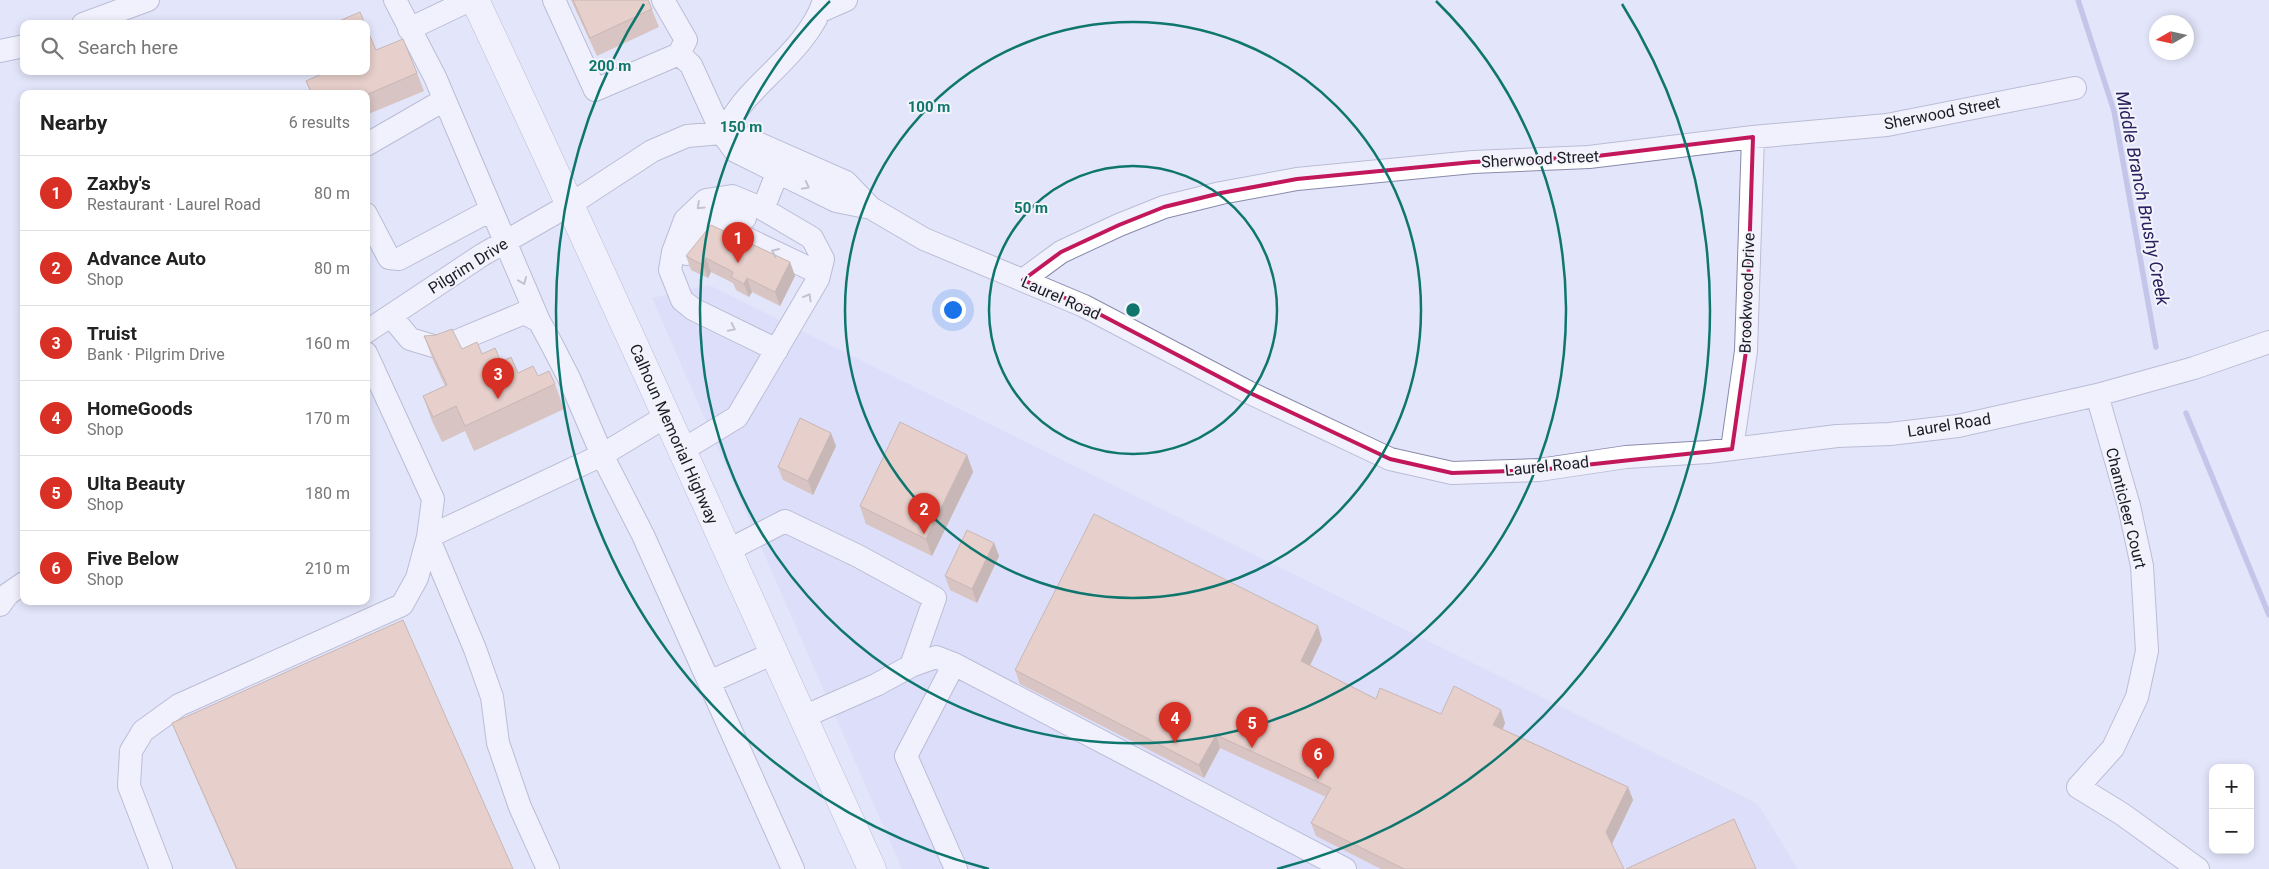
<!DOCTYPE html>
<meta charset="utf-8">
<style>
:root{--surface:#fff;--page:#f2f2f2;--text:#222;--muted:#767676;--line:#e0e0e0;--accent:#d93025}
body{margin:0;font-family:Roboto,sans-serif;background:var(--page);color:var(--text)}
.controls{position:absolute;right:15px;bottom:15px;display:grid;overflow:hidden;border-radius:10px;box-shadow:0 2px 8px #0003}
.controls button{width:45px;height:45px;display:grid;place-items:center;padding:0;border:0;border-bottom:1px solid var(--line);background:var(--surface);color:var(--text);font:25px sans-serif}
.compass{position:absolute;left:2149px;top:15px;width:45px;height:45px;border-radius:50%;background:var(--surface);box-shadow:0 2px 8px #0003;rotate:261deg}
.you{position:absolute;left:952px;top:309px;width:18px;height:18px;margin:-12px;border:4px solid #fff;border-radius:50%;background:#1a73e8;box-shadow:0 0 0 8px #1a73e833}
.badge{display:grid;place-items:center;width:32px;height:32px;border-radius:50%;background:var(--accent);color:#fff;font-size:16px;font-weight:700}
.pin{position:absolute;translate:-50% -41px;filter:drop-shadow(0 1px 2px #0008)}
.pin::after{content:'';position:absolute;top:26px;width:18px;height:15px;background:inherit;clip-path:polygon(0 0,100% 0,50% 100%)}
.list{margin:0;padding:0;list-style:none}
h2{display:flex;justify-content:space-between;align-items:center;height:65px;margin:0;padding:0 20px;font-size:21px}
h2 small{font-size:16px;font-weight:400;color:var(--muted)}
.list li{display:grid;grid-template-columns:32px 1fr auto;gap:15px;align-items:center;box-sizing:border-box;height:75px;padding:0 20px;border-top:1px solid var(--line)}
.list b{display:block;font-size:19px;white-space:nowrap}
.list p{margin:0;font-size:16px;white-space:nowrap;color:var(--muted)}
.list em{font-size:16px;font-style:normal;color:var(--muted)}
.icon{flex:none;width:28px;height:28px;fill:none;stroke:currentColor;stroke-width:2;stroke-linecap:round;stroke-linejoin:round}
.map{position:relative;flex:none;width:2269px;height:869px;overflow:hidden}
.search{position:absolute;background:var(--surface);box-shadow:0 2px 8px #0003;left:20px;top:20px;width:350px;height:55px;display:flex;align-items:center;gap:12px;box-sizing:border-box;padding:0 18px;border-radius:10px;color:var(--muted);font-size:19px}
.panel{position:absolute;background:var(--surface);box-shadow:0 2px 8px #0003;left:20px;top:90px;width:350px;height:515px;border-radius:10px}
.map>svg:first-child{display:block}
.built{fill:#d5d6f9}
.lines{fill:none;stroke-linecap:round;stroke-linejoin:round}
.stream{stroke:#9e9fd5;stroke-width:5.5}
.minor-casing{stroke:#898bac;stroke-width:24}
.highway-casing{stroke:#898bac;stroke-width:29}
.minor{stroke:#fff;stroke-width:22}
.highway{stroke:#fff;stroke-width:28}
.wall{fill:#c99b7e}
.shaded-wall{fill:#a47e66}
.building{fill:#eab492;stroke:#a47e66}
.oneway{stroke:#99999f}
.marked{fill:none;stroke:#c2185b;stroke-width:4;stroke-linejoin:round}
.ring{fill:none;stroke:#0f766e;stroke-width:2.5}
.labels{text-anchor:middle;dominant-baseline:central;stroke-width:4;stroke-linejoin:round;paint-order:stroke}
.street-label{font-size:16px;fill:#1c1c29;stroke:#f3f3fa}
.water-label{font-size:18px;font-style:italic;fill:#28205f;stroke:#f3f3fa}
.centre{fill:#0f766e;stroke:#f3f3fa;stroke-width:2.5}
.ring-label{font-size:15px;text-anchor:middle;font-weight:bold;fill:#0f766e;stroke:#f3f3fa;stroke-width:4;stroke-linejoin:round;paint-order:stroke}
</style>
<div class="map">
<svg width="2269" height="869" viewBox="0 0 2269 869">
<rect width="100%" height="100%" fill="#e3e5fa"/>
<path class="built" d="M709 285 1758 804 1798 869H902L652 298Z"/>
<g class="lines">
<path class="stream" d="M2078 0 2114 111 2156 347
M2186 413 2269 615"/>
<defs>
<path id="minor" d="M395 0 435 77 539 321
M554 0 595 90 679 54 691 65 722 133 735 151 836 201 871 208
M663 0 686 40 679 54
M821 11 846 0
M83 24 148 0
M409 29 470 0
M0 51 24 46
M722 133C730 121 738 108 747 98 773 69 813 38 824 0
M366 145 444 100
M761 208 767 199 778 171
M366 214 389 258 399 259 491 210
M712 222 819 273
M687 254 717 213 728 210 745 218
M1023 280 1061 252 1119 225 1164 207 1221 193 1297 179 1473 162 1589 157 1753 137 1887 125 2075 88
M391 316 410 339 440 348 524 313 539 321 551 343 569 378 602 455 665 417
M366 332 482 255 571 204 652 151 687 136 722 133 746 138 846 182 871 208 924 239 1084 306 1248 392 1390 459 1452 473 1539 470 1626 457 1708 452 1837 436 1890 434 1958 426 2097 395 2194 368 2269 342
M2097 395 2129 506 2142 566 2147 651 2137 697 2113 748 2078 787 2122 814 2198 869
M1732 449 1746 351 1753 137
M681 451 737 417 818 279 823 259 812 238 761 208 732 196 706 200 685 220 673 252 670 270 682 300 693 309 777 350
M727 551 785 521 858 556 935 598 911 666
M0 605 8 594 24 583
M774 653 709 682 793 869
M954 664 1345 869
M803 717 876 685 911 666 936 657 954 664 906 756 956 869
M161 869 129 786 131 751 143 731 179 705 402 605 417 578 428 537 433 499 366 353
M548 869 520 807 498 743 492 697 475 649 428 537 602 455 643 535 709 682"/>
<path id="highway" d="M475 0C610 288 740 579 872 869"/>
</defs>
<use href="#minor" class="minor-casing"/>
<use href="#highway" class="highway-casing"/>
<use href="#minor" class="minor"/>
<use href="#highway" class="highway"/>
</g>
<path class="wall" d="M571 0H648L659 27 597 56Z
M376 50 417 73 424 91 366 115V94H311L306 81Z
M686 256 790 262 795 276 780 306 752 292 749 297 736 290 733 283 711 272 708 278 691 270Z
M424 336 462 349 482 354 501 362 518 373 538 376 555 384 564 409 474 451 465 431 442 442 432 421 423 396 445 386 433 360Z
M836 446 813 495 783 480 778 467Z
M967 455 973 472 932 556 866 524 860 506Z
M994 543 999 556 977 603 950 590 945 576Z
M1322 640 1310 665 1376 699 1441 714 1505 723 1503 729 1628 787 1633 800 1612 844 1624 869H1381L1316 836 1311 823 1326 797 1220 748 1204 778 1020 684 1015 670Z
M172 723 513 869H236L179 740Z"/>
<path class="shaded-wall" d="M706 258 711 272 708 278 703 265Z
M790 262 795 276 780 306 775 292Z
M747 278 752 292 749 297 744 284Z
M831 433 836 446 813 495 808 481Z
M967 455 973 472 932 556 926 539Z
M994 543 999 556 977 603 972 589Z
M1318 626 1322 640 1306 674 1301 661Z
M1501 710 1505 723 1498 738 1493 725Z
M1216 735 1220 748 1204 778 1199 765Z
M1628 787 1633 800 1611 846 1606 832Z"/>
<path class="building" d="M573 0H648L652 9 590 38Z
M360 12 365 24H332Z
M366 27 376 50 403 39 417 73 366 95V94H312L306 81 328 71H366Z
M711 225 790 262 775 292 747 278 744 284 731 277 733 272 706 258 703 265 686 256Z
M452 329 462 349 477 342 482 354 495 348 501 362 511 357 518 373 533 366 538 376 549 371 555 384 465 426 456 406 433 417 423 396 447 385 424 336 436 335Z
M800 418 831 433 808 481 778 467Z
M900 422 967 455 926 539 860 506Z
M1094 514 1318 626 1301 661 1376 699 1380 688 1441 714 1454 686 1501 710 1493 725 1628 787 1606 832 1624 869H1404L1311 823 1331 788 1216 735 1199 765 1015 670Z
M967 530 994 543 972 589 945 576Z
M403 620 513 869H237L172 723Z
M1734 819 1756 869H1626Z"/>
<defs><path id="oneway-chevron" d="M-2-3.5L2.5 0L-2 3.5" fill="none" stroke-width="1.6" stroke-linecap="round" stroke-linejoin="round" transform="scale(1.25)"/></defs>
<g class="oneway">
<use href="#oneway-chevron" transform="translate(806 186) rotate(27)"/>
<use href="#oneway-chevron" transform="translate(700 206) rotate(137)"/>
<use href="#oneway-chevron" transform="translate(775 252) rotate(-155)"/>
<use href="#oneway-chevron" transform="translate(523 281) rotate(67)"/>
<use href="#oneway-chevron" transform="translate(808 297) rotate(-61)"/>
<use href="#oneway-chevron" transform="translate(732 328) rotate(26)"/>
</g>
<path d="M0 0H2269V869H0ZM1753 137 1746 351 1732 449 1539 470 1452 473 1390 459 1248 392 1084 306 1023 280 1061 252 1119 225 1164 207 1221 193 1297 179 1473 162 1589 157Z" fill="#e3e5fa" fill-opacity=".55" fill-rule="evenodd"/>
<path class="marked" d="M1753 137 1746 351 1732 449 1539 470 1452 473 1390 459 1248 392 1084 306 1023 280 1061 252 1119 225 1164 207 1221 193 1297 179 1473 162 1589 157Z"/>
<g class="ring">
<circle cx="1133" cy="310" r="144"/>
<circle cx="1133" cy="310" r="288"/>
<path d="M1436 1A433 433 0 1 1 830 1"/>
<path d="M989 869A577 577 0 0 1 644 4M1622 4A577 577 0 0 1 1277 869"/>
</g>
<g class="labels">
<g class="street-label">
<text transform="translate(1942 113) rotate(-11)">Sherwood Street</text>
<text transform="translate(1540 159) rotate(-3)">Sherwood Street</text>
<text transform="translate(468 266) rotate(-32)">Pilgrim Drive</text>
<text transform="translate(1747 293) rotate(-88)">Brookwood Drive</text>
<text transform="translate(1061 298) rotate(24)">Laurel Road</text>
<text transform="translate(1949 425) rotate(-9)">Laurel Road</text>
<text transform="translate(674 434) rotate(66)">Calhoun Memorial Highway</text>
<text transform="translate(1547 466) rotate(-6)">Laurel Road</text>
<text transform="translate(2126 508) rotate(76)">Chanticleer Court</text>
</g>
<g class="water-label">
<text transform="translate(2143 198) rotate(79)">Middle Branch Brushy Creek</text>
</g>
</g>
<circle cx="1133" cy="310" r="8" class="centre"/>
<g class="ring-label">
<text x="610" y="71">200 m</text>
<text x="929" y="112">100 m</text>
<text x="741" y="132">150 m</text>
<text x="1031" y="213">50 m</text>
</g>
</svg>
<div class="controls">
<button>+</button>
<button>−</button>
</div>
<svg class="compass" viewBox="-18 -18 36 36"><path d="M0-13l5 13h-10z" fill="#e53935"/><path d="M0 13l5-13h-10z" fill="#767676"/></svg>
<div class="you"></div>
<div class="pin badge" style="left:738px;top:263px">1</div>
<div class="pin badge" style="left:924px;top:534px">2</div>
<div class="pin badge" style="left:498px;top:399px">3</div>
<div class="pin badge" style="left:1175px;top:743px">4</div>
<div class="pin badge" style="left:1252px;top:748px">5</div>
<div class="pin badge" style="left:1318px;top:779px">6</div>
<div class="search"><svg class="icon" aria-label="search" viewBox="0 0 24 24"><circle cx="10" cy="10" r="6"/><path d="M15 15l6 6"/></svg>Search here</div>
<section class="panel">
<h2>Nearby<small>6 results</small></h2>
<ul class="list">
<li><span class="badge">1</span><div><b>Zaxby's</b><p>Restaurant · Laurel Road</p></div><em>80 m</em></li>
<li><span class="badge">2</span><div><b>Advance Auto</b><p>Shop</p></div><em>80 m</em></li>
<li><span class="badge">3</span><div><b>Truist</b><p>Bank · Pilgrim Drive</p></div><em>160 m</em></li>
<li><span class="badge">4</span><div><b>HomeGoods</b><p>Shop</p></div><em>170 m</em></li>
<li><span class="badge">5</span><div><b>Ulta Beauty</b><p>Shop</p></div><em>180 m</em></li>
<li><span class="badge">6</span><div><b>Five Below</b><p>Shop</p></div><em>210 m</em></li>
</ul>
</section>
</div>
